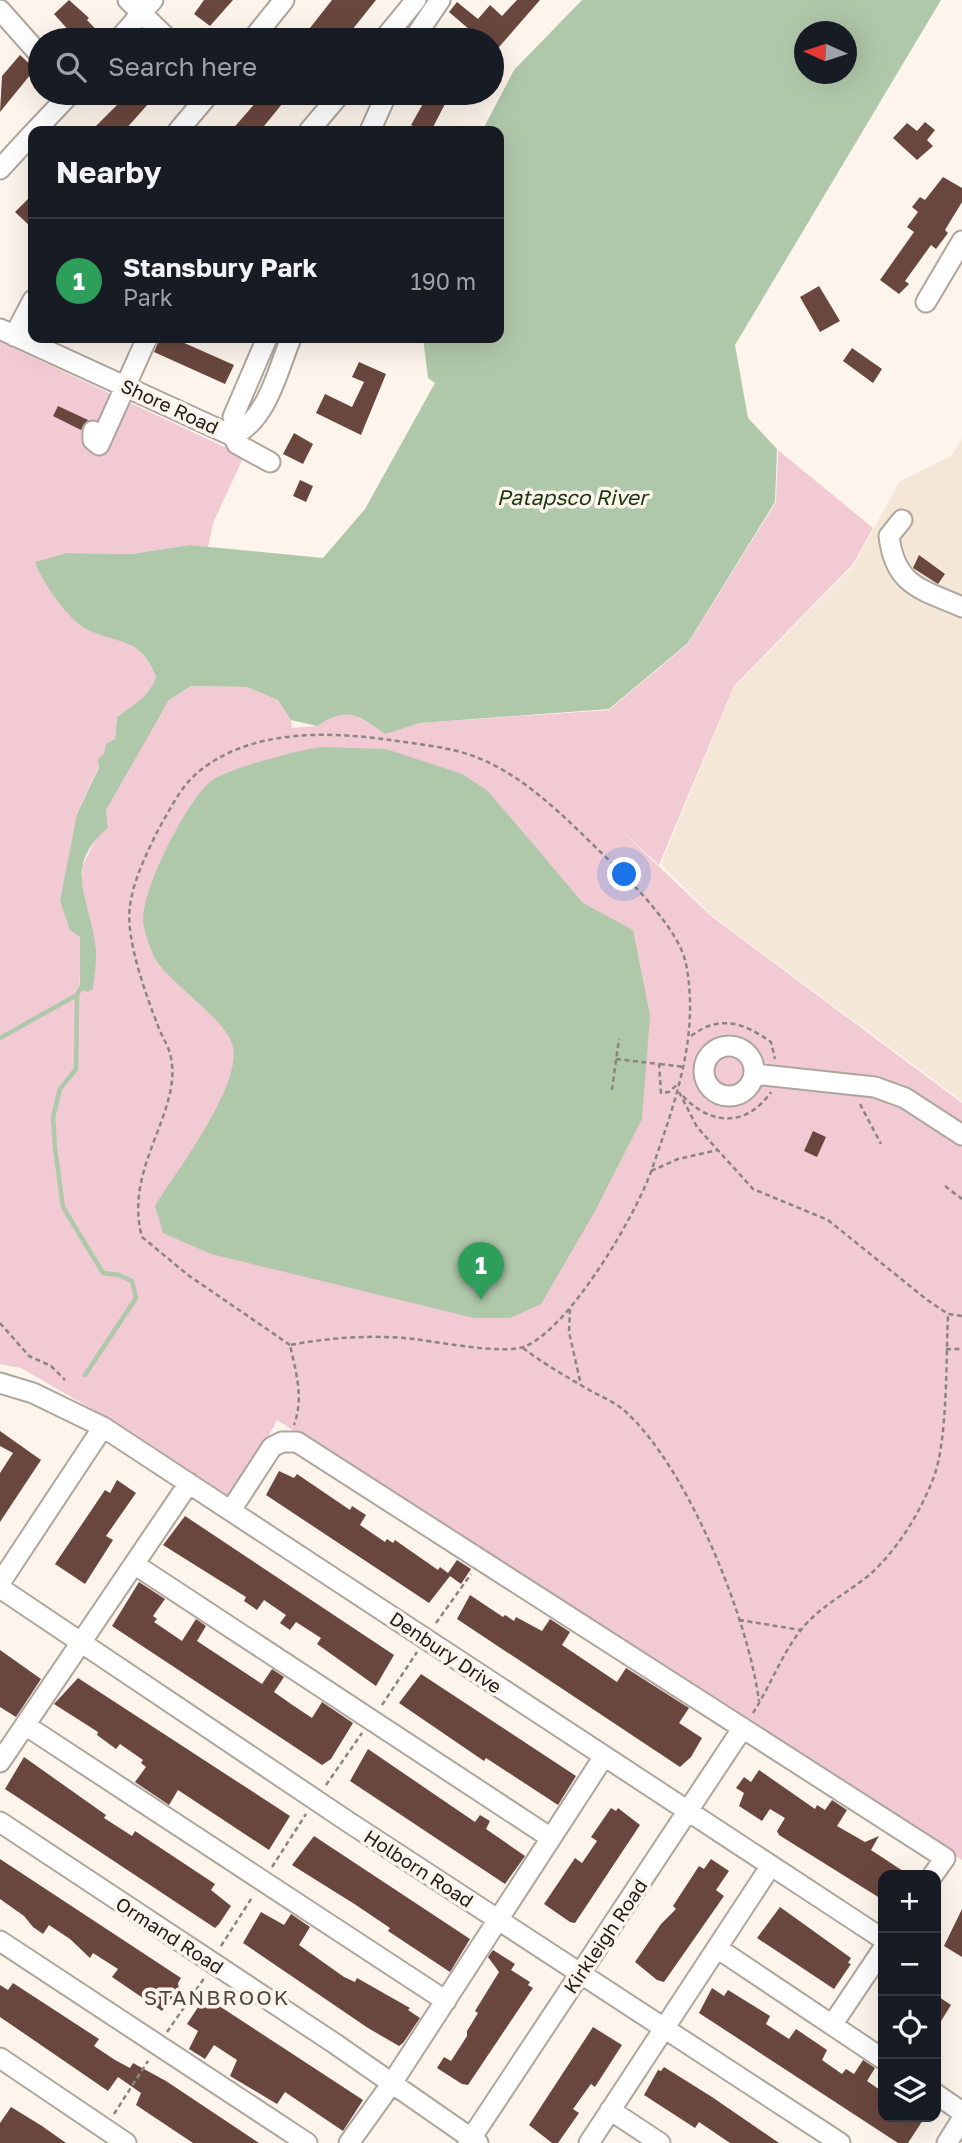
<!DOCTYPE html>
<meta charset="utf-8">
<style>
:root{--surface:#171b24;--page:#20242c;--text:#f1f3f6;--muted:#9ea1a6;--line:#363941;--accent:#8eadd2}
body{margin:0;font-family:"Golos Text",sans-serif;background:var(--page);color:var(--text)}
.controls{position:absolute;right:21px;bottom:21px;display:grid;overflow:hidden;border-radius:14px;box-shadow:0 7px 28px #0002}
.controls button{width:63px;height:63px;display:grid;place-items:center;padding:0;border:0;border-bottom:2px solid var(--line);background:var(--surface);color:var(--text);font:35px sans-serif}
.compass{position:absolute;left:794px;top:21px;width:63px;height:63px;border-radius:50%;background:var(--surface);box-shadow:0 7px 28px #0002;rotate:273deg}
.you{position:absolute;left:625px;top:875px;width:24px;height:24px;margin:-18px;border:5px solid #fff;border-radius:50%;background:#1a73e8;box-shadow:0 0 0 10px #1a73e833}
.badge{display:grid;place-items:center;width:46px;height:46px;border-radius:50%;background:var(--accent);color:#fff;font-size:23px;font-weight:700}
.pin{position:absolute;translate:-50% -58px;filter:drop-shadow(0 2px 4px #0008)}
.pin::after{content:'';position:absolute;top:37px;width:24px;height:21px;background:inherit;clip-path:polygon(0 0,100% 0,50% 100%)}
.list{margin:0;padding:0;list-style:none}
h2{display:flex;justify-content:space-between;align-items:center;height:91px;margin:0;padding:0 28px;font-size:30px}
h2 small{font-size:23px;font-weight:400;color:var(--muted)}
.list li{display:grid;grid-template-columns:46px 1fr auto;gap:21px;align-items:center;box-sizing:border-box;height:126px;padding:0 28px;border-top:2px solid var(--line)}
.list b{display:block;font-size:26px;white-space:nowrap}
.list p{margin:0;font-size:23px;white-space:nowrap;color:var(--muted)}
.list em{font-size:23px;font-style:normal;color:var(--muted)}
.icon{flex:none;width:38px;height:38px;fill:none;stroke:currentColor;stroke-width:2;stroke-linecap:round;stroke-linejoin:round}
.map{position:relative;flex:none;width:962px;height:2143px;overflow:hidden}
.search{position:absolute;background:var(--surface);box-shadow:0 7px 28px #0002;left:28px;top:28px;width:476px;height:77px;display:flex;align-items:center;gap:18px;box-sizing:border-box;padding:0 24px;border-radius:38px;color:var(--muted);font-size:26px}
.panel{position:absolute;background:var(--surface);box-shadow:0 7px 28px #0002;left:28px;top:126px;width:476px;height:217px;border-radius:14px}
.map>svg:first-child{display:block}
.built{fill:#f5e7d8}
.green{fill:#f1cad4}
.water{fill:#b0c8aa;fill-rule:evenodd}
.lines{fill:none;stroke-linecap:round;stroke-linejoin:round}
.stream{stroke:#b0c8aa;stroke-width:4.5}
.building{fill:#69473e}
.minor-casing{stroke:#aea69d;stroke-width:23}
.path{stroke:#8b857f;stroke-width:2.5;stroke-dasharray:5 3.5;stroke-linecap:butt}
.minor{stroke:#fff;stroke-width:19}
.labels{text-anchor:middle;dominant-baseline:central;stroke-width:7;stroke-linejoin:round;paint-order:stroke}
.street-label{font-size:19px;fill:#1f1c19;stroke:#fdf4eb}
.water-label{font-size:21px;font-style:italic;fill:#17380d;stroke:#fdf4eb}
.neighbourhood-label{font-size:21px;letter-spacing:2px;fill:#4f4841;stroke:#fdf4eb}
</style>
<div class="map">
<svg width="962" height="2143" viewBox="0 0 962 2143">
<rect width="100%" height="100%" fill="#fdf4eb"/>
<path class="built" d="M962 439V1101L711 915 661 864 734 687 854 565 899 482 951 456Z"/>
<path class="green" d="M0 342 244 456 213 523 208 547 189 545 132 554 67 553 85 629C120 639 141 640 156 677 149 697 133 705 117 717L115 739 104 754 77 814 82 957 79 984 92 929 81 890 83 865 97 836 108 828 106 810 137 752 169 700 191 686 247 687 278 700 291 720 292 728 317 726 334 715 358 714 385 733 420 723 609 710 688 644 776 502 778 450 873 528 853 564 734 686 659 865 612 822 711 916 962 1103V1860L277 1420 235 1500 125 1428 21 1368 0 1364Z"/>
<path class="water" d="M582 0H941L735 345 748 418 777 449 775 502 688 643 609 709 420 723 385 734C358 714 347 706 317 726L291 720 278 700 247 687 191 686 169 700 106 810 108 828C60 867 92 903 96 950 97 963 94 976 93 989L88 992 80 989V937L70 930 60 901 77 814 99 767 98 759 104 754 106 744 115 739 117 717C133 705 149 697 156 677 140 637 122 645 88 630 70 622 41 581 35 562L67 553 132 554 189 545 323 558 365 509 435 383 428 378 423 338H499V131H482L514 70ZM804 32H846V74H804Z
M321 747 386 749 462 774 488 791 583 903 633 930 650 1015 642 1119 594 1213 541 1304 510 1318H474L211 1254 163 1233 155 1206C177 1170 241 1087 233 1047 228 1021 172 985 156 960 151 951 143 929 143 919 144 886 185 804 210 782 225 769 299 750 321 747Z"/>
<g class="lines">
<path class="stream" d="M77 995 76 1069 60 1089 53 1117 55 1148 63 1207 103 1273 119 1275 132 1281 136 1298 85 1375
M0 1038 77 995 80 989"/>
</g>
<path class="building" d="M69 0 89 18 87 20 106 40H78L71 33 54 14Z
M204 0H233L210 26 194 14Z
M332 0H376L344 40H305L308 35 306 33Z
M517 0H540L492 55V40H461L470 30 449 12 457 2 478 19 490 5 502 16Z
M20 55 35 69 0 112 2 76Z
M129 93H158L124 131H91Z
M264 93H291L260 131H231Z
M429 93 446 102 431 131H423L411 125Z
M925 122 935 130 927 140 933 146 917 160 893 138 907 123 917 131Z
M943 177 962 188V202L945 230 948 233 936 249 931 245 905 281 909 284 899 294 880 280 914 232 907 227 918 212 912 207 920 197 925 200Z
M33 194V229L15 212Z
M819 286 840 321 820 332 800 297Z
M160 338H173L234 365 225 384 154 352Z
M852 348 882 369 873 383 843 361Z
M359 362 386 374 361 435 316 413 325 394 352 407 364 382 352 377Z
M58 406 88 420 81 430 53 416Z
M294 433 313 444 303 464 283 454Z
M300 480 313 486 306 502 293 496Z
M919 555 945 574 938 584 913 568Z
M813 1131 826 1137 817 1157 804 1151Z
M0 1431 41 1460 0 1522V1473L13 1453 0 1446Z
M279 1471 294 1478 297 1474 350 1510 352 1506 366 1515 360 1525 385 1542 387 1539 393 1543 395 1540 438 1570 440 1567 448 1573 457 1560 471 1569 461 1584 450 1576 429 1603 266 1495Z
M117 1480 136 1493 106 1536 113 1540 85 1584 55 1564 105 1490 110 1493Z
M185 1516 394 1655 376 1686 317 1644 321 1638 296 1622 290 1630 280 1623 286 1615 264 1600 257 1610 244 1601 246 1597 163 1545Z
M139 1582 165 1599 153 1616 157 1619 154 1622 182 1641 196 1619 206 1626 197 1641 262 1684 272 1669 284 1677 274 1692 291 1704 312 1718 322 1702 353 1723 331 1759 322 1765 112 1626Z
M470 1595 503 1617 505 1615 514 1621 516 1617 542 1631 550 1619 570 1632 562 1645 617 1682 626 1668 689 1708 679 1723 702 1738 691 1757 680 1767 457 1619Z
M0 1650 41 1679 16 1717 0 1707Z
M421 1674 576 1776 558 1805 486 1758 484 1761 399 1703Z
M78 1678 290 1816 269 1850 178 1790 169 1805 135 1782 146 1767 141 1763 143 1760 120 1744 116 1749 97 1735 98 1732 54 1704Z
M368 1749 475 1822 480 1815 490 1821 486 1829 525 1856 505 1884 350 1781Z
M24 1757 106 1815 104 1818 132 1836 135 1831 215 1884 211 1890 231 1906 219 1924 215 1928 5 1789Z
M759 1770 815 1809 817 1805 825 1810 832 1800 847 1810 837 1826 865 1842 879 1836 871 1850 909 1875H883V1900L779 1835 777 1831 785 1818 770 1809 762 1821 739 1806 744 1793 736 1788 744 1777 751 1782Z
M611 1808 616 1811 618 1808 640 1825 575 1923 570 1922 544 1904 575 1858 582 1863 597 1841 591 1837Z
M314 1836 470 1939 450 1972 388 1931 390 1928 356 1905 292 1865Z
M0 1859 181 1978 178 1983 179 1989 172 2000 170 1999 162 2011 112 1977 118 1969 93 1953 90 1958 70 1939 49 1925 43 1934 33 1927 24 1916 0 1899Z
M711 1859 729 1871 716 1890 724 1896 664 1982 657 1980 635 1962 661 1924 676 1909 673 1906 699 1866 704 1869Z
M780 1907 851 1958 848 1963 851 1964 834 1989 757 1938Z
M962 1909V1957L944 1946Z
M261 1912 284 1925 291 1914 310 1927 299 1945 344 1977 355 1982 357 1978 410 2008 408 2010 420 2018 403 2043 399 2046 368 2028 243 1943Z
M493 1950 515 1964 511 1970 530 1982 528 1985 533 1988 468 2085 462 2084 437 2068 444 2057 451 2061 467 2036V2031L478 2013 475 2011 499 1972 488 1957Z
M13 1983 99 2039 94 2046 115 2060 130 2068 133 2063 166 2081 259 2143H193L136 2105 141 2093 118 2077 108 2091 0 2017V1985L8 1990Z
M712 1988 724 1996 728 1990 770 2016 766 2024 789 2039 796 2029 827 2050 822 2060 842 2074 846 2069 854 2074 863 2060 875 2068 867 2081 883 2092V2117H925L908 2143H898L699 2013Z
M936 1995 951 2005 936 2029Z
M207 1998 363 2100 343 2131 285 2092 277 2104 230 2076 237 2060 214 2045 205 2059 189 2049 198 2031 187 2024 202 2001 204 2002Z
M593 2027 622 2045 595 2087 591 2084 573 2109 579 2113 558 2143H552L529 2125Z
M664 2067 712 2097 779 2143H730L699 2122 695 2128 644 2095 658 2070 661 2071Z
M11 2107 42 2126 66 2143H0V2123Z"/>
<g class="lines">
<defs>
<path id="minor" d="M128 0 169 40
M0 10 40 55
M118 40 153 0
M252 40 284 0
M383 40 416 0
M413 40 440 0
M35 131 71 93
M178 131 210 93
M309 131 341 93
M370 131 387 93
M0 169 33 133
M926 302 962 241
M0 329 233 436C268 418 277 372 291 338
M14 336 33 300
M233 417 267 338
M93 431V440L99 445 147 338
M233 436 237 444 270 462
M902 520 889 536C895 586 921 589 962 607
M704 1071a25 25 0 1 1 50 0a25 25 0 1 1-50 0Z
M754 1074 875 1087 905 1098 962 1135
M0 1383 33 1393 103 1427 883 1939
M231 1510 272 1447 282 1442H297L945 1858 933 1875
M134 1564 551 1838
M0 1583 103 1427
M0 1588 347 1821 840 2143
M25 1725 446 2001
M0 1762 189 1483
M0 1822 334 2043 478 2143
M0 1941 307 2143
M717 1948 883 2059
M832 2025 883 1949
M0 2058 126 2143
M936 2094 962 2112
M610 2110 660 2143
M349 2143 392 2083 603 1758
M468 2143 742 1729
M589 2143 770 1867
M947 2143 962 2119"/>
</defs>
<use href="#minor" class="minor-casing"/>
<path class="path" d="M691 1036C720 1014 744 1023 771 1042L775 1059
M616 1059 659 1064 661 1093 669 1092 680 1082
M660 1064 684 1067
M612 1090 619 1039
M679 1092 697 1127 753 1189 828 1220 926 1299 948 1314 962 1316
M683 1096C711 1126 747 1127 771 1092
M860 1104 881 1144
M651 1171 678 1159 718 1150
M945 1186 962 1199
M570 1309 569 1332 581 1385
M0 1323 29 1356 51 1366 65 1380
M290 1345 188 1275 142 1237C123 1168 182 1113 171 1058 169 1046 162 1037 158 1026 146 995 125 938 130 906 133 881 146 855 157 832 168 813 179 789 196 774 247 729 328 731 390 740 417 744 450 747 476 757 530 778 573 826 614 865 637 888 680 932 686 964 700 1036 675 1102 652 1169 636 1215 571 1326 526 1346 503 1356 432 1340 404 1338 366 1335 327 1338 290 1345 296 1372 304 1398 294 1425
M523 1348C544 1364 567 1377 591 1391 602 1397 617 1403 627 1413 689 1471 748 1618 759 1701
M946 1349H962
M739 1620 801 1630
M436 1623 471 1574
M382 1705 417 1652
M753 1713C771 1685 783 1650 805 1625 823 1605 847 1593 868 1576 896 1552 920 1513 933 1479 948 1443 946 1355 948 1314
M326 1785 362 1733
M272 1867 306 1814
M221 1946 253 1896
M167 2032 205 1977
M114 2114 148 2061"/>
<use href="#minor" class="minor"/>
</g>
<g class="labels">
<g class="street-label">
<text transform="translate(170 406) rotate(25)">Shore Road</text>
<text transform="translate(446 1652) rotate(34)">Denbury Drive</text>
<text transform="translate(419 1868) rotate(33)">Holborn Road</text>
<text transform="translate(170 1935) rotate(33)">Ormand Road</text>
<text transform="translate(605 1936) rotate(-56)">Kirkleigh Road</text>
</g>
<g class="water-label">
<text x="572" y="497">Patapsco River</text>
</g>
<g class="neighbourhood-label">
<text x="217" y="1997">STANBROOK</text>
</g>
</g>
</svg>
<div class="controls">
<button>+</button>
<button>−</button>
<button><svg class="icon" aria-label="locate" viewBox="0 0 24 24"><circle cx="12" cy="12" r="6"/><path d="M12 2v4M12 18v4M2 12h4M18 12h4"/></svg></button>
<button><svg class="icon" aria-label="layers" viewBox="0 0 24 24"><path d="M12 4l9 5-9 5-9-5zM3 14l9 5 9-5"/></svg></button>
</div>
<svg class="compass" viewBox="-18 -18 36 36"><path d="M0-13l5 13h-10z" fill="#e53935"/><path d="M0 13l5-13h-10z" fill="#9ea1a6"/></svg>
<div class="you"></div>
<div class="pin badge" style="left:481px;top:1300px;background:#2e9e5b">1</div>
<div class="search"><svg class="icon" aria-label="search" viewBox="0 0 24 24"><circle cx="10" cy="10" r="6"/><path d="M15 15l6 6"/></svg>Search here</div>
<section class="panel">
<h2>Nearby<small></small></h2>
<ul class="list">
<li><span class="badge" style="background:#2e9e5b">1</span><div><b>Stansbury Park</b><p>Park</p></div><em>190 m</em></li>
</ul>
</section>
</div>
